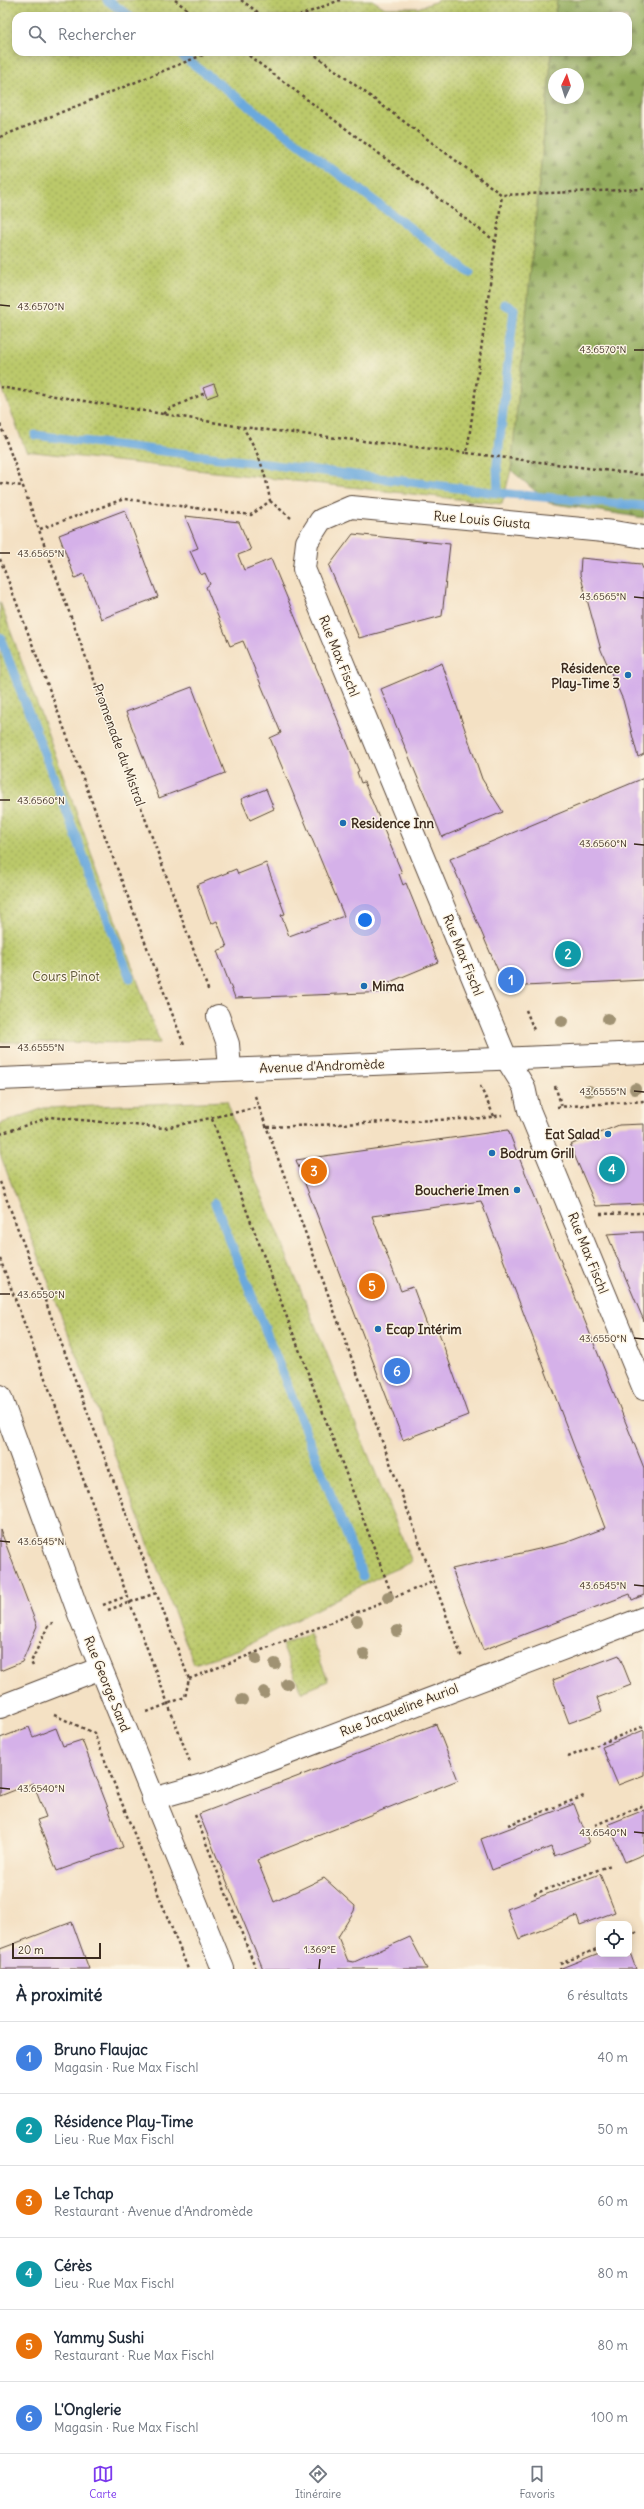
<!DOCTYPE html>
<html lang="fr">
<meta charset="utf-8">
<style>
:root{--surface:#fff;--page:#f6f6f7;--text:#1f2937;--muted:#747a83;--line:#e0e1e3;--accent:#7c3aed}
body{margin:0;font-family:Delius,sans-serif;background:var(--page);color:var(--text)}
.controls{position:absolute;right:12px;bottom:12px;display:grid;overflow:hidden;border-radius:8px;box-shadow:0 2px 10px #0003}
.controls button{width:36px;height:36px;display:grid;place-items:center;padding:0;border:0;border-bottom:1px solid var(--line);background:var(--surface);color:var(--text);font:20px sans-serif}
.compass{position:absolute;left:548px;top:68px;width:36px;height:36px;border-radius:50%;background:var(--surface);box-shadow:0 2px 10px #0003;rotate:4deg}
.scale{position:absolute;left:12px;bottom:10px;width:89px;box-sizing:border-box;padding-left:4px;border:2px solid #3b2a1e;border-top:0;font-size:11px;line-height:14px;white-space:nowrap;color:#3b2a1e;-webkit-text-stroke:3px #fcf5e5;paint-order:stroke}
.you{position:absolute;left:365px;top:920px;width:14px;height:14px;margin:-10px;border:3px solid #fff;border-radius:50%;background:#1a73e8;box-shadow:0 0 0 6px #1a73e833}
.badge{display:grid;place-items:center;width:26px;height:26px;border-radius:50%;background:var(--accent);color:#fff;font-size:13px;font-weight:700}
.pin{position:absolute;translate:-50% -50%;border:2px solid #fff;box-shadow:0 1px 4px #0006}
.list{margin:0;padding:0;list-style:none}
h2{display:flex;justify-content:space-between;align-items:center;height:52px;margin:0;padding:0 16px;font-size:17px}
h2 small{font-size:13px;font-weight:400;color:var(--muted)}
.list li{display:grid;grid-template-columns:26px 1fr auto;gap:12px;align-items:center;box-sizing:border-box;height:72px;padding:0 16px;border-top:1px solid var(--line)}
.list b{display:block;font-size:15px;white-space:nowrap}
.list p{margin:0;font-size:13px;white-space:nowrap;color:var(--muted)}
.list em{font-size:13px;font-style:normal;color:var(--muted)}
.icon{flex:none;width:22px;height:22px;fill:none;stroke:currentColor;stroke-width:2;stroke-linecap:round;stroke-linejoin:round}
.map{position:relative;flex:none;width:644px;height:1969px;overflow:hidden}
.search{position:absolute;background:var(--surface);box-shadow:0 2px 10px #0003;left:12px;right:12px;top:12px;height:44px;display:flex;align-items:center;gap:10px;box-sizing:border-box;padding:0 14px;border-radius:12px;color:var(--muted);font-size:15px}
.sheet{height:484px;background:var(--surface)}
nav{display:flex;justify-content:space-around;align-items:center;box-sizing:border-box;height:56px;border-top:1px solid var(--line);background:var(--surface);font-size:11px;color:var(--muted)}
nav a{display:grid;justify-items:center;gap:2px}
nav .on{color:var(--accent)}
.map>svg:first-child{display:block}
.green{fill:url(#green-dots);stroke:#7b7a44}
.forest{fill:url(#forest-firs);stroke:#686c3e;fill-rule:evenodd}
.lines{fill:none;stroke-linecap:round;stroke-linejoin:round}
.stream{stroke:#6ba9dd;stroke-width:9}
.building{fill:#d5b1e9}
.pedestrian-casing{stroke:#574537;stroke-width:24}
.minor-casing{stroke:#574537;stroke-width:24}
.tertiary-casing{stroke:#574537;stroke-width:24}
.path{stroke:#574537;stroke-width:2.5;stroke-dasharray:3 3;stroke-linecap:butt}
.pedestrian{stroke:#fff;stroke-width:22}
.minor{stroke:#fff;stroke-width:22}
.tertiary{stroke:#fff;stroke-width:22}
.tree{fill:#a09273}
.ticks{fill:none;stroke:#3b2a1e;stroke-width:1.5}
.poi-dot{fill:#1f6fb2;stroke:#fcf5e5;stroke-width:1.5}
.labels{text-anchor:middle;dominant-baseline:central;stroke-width:3;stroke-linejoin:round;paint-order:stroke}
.street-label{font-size:13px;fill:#3b2a1e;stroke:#fcf5e5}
.poi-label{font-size:13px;font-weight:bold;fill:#3b2a1e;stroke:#fcf5e5;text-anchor:start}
.park-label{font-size:13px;fill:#5b5231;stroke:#fcf5e5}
.ticks-label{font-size:10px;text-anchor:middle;fill:#3b2a1e;stroke:#fcf5e5;stroke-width:3;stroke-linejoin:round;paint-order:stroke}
</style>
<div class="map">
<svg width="644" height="1969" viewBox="0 0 644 1969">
<defs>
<pattern id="green-dots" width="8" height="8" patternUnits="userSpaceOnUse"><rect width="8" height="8" fill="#bbc96b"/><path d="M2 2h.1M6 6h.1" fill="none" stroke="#99a357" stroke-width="1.8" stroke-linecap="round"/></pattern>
<pattern id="forest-firs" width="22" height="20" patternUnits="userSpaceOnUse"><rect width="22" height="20" fill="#94ad5f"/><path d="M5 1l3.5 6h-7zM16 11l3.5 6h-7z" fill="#7a8d4e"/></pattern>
</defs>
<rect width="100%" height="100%" fill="#fcf5e5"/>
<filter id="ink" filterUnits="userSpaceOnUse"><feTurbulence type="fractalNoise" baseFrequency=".025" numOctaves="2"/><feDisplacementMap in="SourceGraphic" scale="8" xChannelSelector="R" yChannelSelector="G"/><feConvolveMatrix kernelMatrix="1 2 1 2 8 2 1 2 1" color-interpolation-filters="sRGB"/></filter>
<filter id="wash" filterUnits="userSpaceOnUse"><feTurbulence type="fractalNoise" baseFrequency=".012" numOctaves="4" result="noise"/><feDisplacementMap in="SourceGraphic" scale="16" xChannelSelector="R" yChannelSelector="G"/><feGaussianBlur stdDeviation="0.9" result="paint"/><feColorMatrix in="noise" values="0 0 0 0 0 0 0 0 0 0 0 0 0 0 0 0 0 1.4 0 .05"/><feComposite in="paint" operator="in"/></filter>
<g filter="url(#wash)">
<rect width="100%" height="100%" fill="#f4e1c4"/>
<path class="green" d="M0 0H372L385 8H418L440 0H557L555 16H16V52H552L511 470 502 504 26 451 0 382Z
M0 602 160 1043 0 1042Z
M227 1101 254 1176 412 1562 384 1574 240 1649 194 1664 0 1154V1124L44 1108Z
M310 1634 328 1681 301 1692 282 1645Z"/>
<path class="forest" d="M557 0H644V518L549 503 511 470 552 52H628V16H555ZM554 74H578V98H554Z"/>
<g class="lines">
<path class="stream" d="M107 0 129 16
M177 52 470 273
M35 435 498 493 644 506
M498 493 497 465 514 309 504 304
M0 637 130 978
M215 1203 363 1576"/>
</g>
<g id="blocks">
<path class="building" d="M214 384 218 394 207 398 203 388Z
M125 510 158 597 101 619 84 574 75 578 59 535Z
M185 516 239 522 251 550 238 555 244 570 271 559 359 771 357 772 361 783 364 782 402 873 399 874 403 885 406 883 438 962 390 982 391 992 235 998 234 995 217 951 227 947 217 921 211 924 197 885 236 869 238 874 266 863 285 914 281 915 289 936 344 916 270 738 281 733 243 641 230 646 206 587 210 584 205 573 201 575 190 551 198 548Z
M353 534 450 544 442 616 359 638 329 566Z
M581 558 641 564 644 571V754L638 757 623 700 601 650 580 574Z
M442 663 482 779 503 812 442 837 381 689Z
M192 687 225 773 159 798 126 712Z
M644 778V980L505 987 450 859Z
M266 789 274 809 250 820 241 799Z
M644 1124V1204L596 1206 570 1145 619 1125Z
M508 1130 644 1468V1595L632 1600 630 1594 483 1650 452 1569 565 1543 605 1528 481 1201 372 1216 401 1291 413 1287 430 1333 438 1330 468 1415 403 1440 296 1160Z
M641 1232H644V1321L607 1234Z
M0 1529 37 1626 22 1662 0 1671Z
M619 1655 631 1685 597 1698 602 1711 569 1723 553 1680Z
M436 1724 458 1780 257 1860 274 1902 324 1878 355 1906 354 1911 338 1937 348 1961 354 1962 410 1937 427 1969H263L199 1814Z
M29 1727 33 1737 56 1728 63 1746 82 1740 123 1847 57 1871 37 1820 46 1817 33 1783 0 1796V1738Z
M644 1730V1775L618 1785 602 1747Z
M574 1804 589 1843 554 1856 551 1847 492 1870 481 1839Z
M644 1810V1854L625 1862 609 1824Z
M600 1874 615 1912 580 1925 577 1916 519 1939 507 1909Z
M72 1922 89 1969H0V1949Z
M629 1950 636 1969H559L599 1953 629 1954Z"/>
</g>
</g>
<g filter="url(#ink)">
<use href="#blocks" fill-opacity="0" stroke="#574537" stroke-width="1"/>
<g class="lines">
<defs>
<path id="pedestrian" d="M218 1016 228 1044 230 1069"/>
<path id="minor" d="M644 537 614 532 351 507 321 520 307 542 304 569 506 1058 524 1087 529 1110 644 1389
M0 1396 79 1614 223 1969
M0 1707 101 1668
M153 1799 209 1783 644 1618"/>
<path id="tertiary" d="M0 1079 644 1053"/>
</defs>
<use href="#pedestrian" class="pedestrian-casing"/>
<use href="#minor" class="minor-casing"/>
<use href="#tertiary" class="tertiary-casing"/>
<path class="path" d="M175 0 196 16
M241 0 263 16
M299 16 340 0
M244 52 495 241
M311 52 502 195 644 189
M0 137 210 52
M0 387 242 427 467 453 502 195
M164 414 169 409 205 393
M0 424 209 992
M467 453 644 475
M0 483 22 486
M270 501 291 518
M40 529 124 499 251 515 270 501C266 474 258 450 243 428
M0 559 184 1045
M526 1010 534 1030
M480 1086 494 1116
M555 1086 562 1107
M255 1096 462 1658
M557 1107 644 1101
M212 1119 393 1598
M267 1127 484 1118 502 1115
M0 1134 50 1117 165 1128 260 1107
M0 1182 189 1679 185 1697 147 1712
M600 1214 644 1213
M0 1259 190 1762
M103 1605 127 1596
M108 1610 156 1593
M33 1666 31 1662 49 1624 53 1623
M189 1679 435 1581
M54 1715 94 1733 188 1969
M568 1757 644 1726
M195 1815 256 1969
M508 1825 584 1796
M595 1825 644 1805
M534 1894 611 1865
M629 1936 638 1932
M560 1964 599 1948"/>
<use href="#pedestrian" class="pedestrian"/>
<use href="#minor" class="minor"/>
<use href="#tertiary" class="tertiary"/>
</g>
<g class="tree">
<circle cx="608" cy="1019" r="6"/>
<circle cx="562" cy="1021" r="6"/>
<circle cx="635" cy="1089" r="6"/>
<circle cx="589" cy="1091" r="6"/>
<circle cx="388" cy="1597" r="6"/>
<circle cx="357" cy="1621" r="6"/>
<circle cx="397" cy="1631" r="6"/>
<circle cx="364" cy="1654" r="6"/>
<circle cx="256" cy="1659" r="6"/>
<circle cx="275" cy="1664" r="6"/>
<circle cx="287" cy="1684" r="6"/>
<circle cx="264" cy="1692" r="6"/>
<circle cx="242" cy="1700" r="6"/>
</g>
</g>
<path class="ticks" d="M0 305 10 306M634 350H644M0 553H10M634 597 644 598M0 800H10M634 844 644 845M0 1047H10M634 1091 644 1092M0 1294H10M634 1338 644 1339M0 1541 10 1542M634 1585 644 1586M0 1788 10 1789M634 1832 644 1833M319 1969 320 1959"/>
<g class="poi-dot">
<circle cx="628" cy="675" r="4"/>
<circle cx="343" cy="823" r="4"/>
<circle cx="364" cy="986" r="4"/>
<circle cx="608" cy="1134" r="4"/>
<circle cx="492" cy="1153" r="4"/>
<circle cx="517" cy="1190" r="4"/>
<circle cx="378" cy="1329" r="4"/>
</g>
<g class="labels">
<g class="street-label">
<text transform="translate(482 520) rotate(5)">Rue Louis Giusta</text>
<text transform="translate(339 656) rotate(68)">Rue Max Fischl</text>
<text transform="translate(119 745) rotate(70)">Promenade du Mistral</text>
<text transform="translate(463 955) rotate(68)">Rue Max Fischl</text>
<text transform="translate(322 1066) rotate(-2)">Avenue d'Andromède</text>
<text transform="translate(588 1253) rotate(68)">Rue Max Fischl</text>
<text transform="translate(107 1684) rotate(68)">Rue George Sand</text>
<text transform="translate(399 1710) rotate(-21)">Rue Jacqueline Auriol</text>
</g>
<g class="poi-label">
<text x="620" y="668" text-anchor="end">Résidence<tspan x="620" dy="15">Play-Time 3</tspan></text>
<text x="351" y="823">Residence Inn</text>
<text x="372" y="986">Mima</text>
<text x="600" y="1134" text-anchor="end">Eat Salad</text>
<text x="500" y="1153">Bodrum Grill</text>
<text x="509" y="1190" text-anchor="end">Boucherie Imen</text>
<text x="386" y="1329">Ecap Intérim</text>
</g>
<g class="park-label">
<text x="66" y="976">Cours Pinot</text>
</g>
</g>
<g class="ticks-label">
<text x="41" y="310">43.6570°N</text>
<text x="603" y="353">43.6570°N</text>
<text x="41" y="557">43.6565°N</text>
<text x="603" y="600">43.6565°N</text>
<text x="41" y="804">43.6560°N</text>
<text x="603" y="847">43.6560°N</text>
<text x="41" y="1051">43.6555°N</text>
<text x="603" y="1095">43.6555°N</text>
<text x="41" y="1298">43.6550°N</text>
<text x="603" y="1342">43.6550°N</text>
<text x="41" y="1545">43.6545°N</text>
<text x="603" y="1589">43.6545°N</text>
<text x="41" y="1792">43.6540°N</text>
<text x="603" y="1836">43.6540°N</text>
<text x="320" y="1953">1.369°E</text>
</g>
</svg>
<div class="controls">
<button><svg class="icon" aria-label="locate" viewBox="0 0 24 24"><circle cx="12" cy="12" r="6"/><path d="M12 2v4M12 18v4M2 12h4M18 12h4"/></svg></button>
</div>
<svg class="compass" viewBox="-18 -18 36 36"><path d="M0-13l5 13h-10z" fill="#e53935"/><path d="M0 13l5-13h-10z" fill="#747a83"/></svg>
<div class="scale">20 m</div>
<div class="you"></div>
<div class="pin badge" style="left:511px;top:980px;background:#3f7fe0">1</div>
<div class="pin badge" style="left:568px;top:954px;background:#0f9aa8">2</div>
<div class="pin badge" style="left:314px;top:1171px;background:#e8710a">3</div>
<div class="pin badge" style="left:612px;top:1169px;background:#0f9aa8">4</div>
<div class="pin badge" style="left:372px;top:1286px;background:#e8710a">5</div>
<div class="pin badge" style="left:397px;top:1371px;background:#3f7fe0">6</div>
<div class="search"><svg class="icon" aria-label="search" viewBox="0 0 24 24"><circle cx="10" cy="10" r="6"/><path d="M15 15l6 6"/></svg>Rechercher</div>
</div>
<section class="sheet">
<h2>À proximité<small>6 résultats</small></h2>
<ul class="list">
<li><span class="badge" style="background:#3f7fe0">1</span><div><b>Bruno Flaujac</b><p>Magasin · Rue Max Fischl</p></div><em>40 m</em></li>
<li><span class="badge" style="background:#0f9aa8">2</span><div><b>Résidence Play-Time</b><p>Lieu · Rue Max Fischl</p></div><em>50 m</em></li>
<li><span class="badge" style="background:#e8710a">3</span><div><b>Le Tchap</b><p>Restaurant · Avenue d'Andromède</p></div><em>60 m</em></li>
<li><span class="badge" style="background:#0f9aa8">4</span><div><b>Cérès</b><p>Lieu · Rue Max Fischl</p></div><em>80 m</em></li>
<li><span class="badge" style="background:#e8710a">5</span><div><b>Yammy Sushi</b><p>Restaurant · Rue Max Fischl</p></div><em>80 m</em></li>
<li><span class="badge" style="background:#3f7fe0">6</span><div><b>L'Onglerie</b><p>Magasin · Rue Max Fischl</p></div><em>100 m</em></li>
</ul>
</section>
<nav>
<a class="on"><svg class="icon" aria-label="map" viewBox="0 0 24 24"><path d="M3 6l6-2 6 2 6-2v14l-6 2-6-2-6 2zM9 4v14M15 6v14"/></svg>Carte</a>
<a><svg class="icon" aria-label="directions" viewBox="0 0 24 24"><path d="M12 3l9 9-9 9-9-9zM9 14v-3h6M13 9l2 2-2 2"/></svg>Itinéraire</a>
<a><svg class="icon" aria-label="saved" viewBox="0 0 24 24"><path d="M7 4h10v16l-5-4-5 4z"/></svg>Favoris</a>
</nav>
